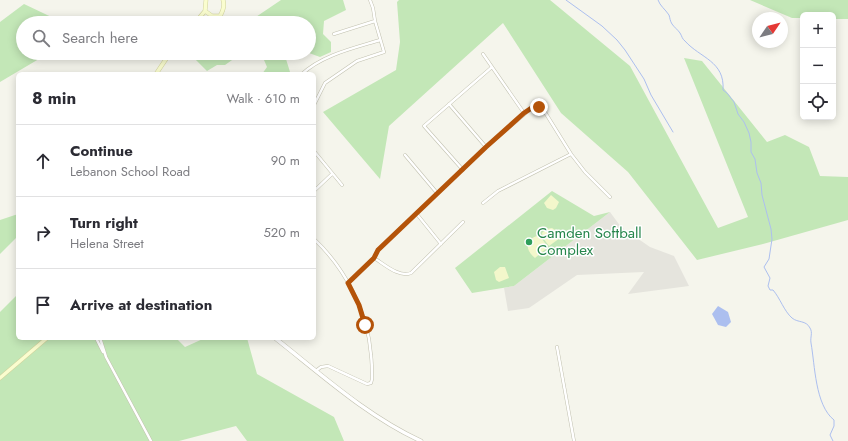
<!DOCTYPE html>
<meta charset="utf-8">
<style>
:root{--surface:#fff;--page:#f7f7f7;--text:#2b2b33;--muted:#7c7c81;--line:#e1e1e2}
body{margin:0;font-family:Jost,sans-serif;background:var(--page);color:var(--text)}
.controls{position:absolute;right:12px;top:12px;display:grid;overflow:hidden;border-radius:6px;box-shadow:0 2px 10px #0003}
.controls button{width:36px;height:36px;display:grid;place-items:center;padding:0;border:0;border-bottom:1px solid var(--line);background:var(--surface);color:var(--text);font:20px sans-serif}
.compass{position:absolute;left:752px;top:12px;width:36px;height:36px;border-radius:50%;background:var(--surface);box-shadow:0 2px 10px #0003;rotate:55deg}
.stop{position:absolute;width:12px;height:12px;margin:-9px;border:3px solid #b45309;border-radius:50%;background:#fff}
.stop.end{background:#b45309;border-color:#fff;box-shadow:0 1px 4px #0008}
.list{margin:0;padding:0;list-style:none}
h2{display:flex;justify-content:space-between;align-items:center;height:52px;margin:0;padding:0 16px;font-size:17px}
h2 small{font-size:13px;font-weight:400;color:var(--muted)}
.list li{display:grid;grid-template-columns:26px 1fr auto;gap:12px;align-items:center;box-sizing:border-box;height:72px;padding:0 16px;border-top:1px solid var(--line)}
.list b{display:block;font-size:15px;white-space:nowrap}
.list p{margin:0;font-size:13px;white-space:nowrap;color:var(--muted)}
.list em{font-size:13px;font-style:normal;color:var(--muted)}
.icon{flex:none;width:22px;height:22px;fill:none;stroke:currentColor;stroke-width:2;stroke-linecap:round;stroke-linejoin:round}
.map{position:relative;flex:none;width:848px;height:441px;overflow:hidden}
.search{position:absolute;background:var(--surface);box-shadow:0 2px 10px #0003;left:16px;top:16px;width:300px;height:44px;display:flex;align-items:center;gap:10px;box-sizing:border-box;padding:0 14px;border-radius:22px;color:var(--muted);font-size:15px}
.panel{position:absolute;background:var(--surface);box-shadow:0 2px 10px #0003;left:16px;top:72px;width:300px;height:268px;border-radius:6px}
.map>svg:first-child{display:block}
.industrial{fill:#e5e4dd}
.green{fill:#c3e7b7}
.sand{fill:#f3f7cb}
.water{fill:#acbfef}
.lines{fill:none;stroke-linecap:round;stroke-linejoin:round}
.stream{stroke:#acbfef;stroke-width:1}
.minor-casing{stroke:#c1c0af;stroke-width:3.5}
.tertiary-casing{stroke:#c1c0af;stroke-width:4.5}
.secondary-casing{stroke:#d1d39d;stroke-width:4.5}
.minor{stroke:#fff;stroke-width:2.5}
.tertiary{stroke:#fff;stroke-width:3.5}
.secondary{stroke:#fafdcf;stroke-width:3.5}
.route{stroke:#b45309;stroke-width:5}
.leisure-dot{fill:#2e9e5b;stroke:#fff;stroke-width:1.5}
.labels{text-anchor:middle;dominant-baseline:central;stroke-width:3;stroke-linejoin:round;paint-order:stroke}
.leisure-label{font-size:15px;fill:#27864d;stroke:#fff;text-anchor:start}
</style>
<div class="map">
<svg width="848" height="441" viewBox="0 0 848 441">
<rect width="100%" height="100%" fill="#f5f5ec"/>
<path class="industrial" d="M610 212 621 227 650 247 674 256 689 286 628 294 644 272 577 275 529 308 508 311 504 288 514 286Z"/>
<path class="green" d="M281 0H343L346 10 324 21 323 34 331 42V52L320 57 309 53V23H247Z
M399 0H550L630 66 718 228 748 217 684 58 702 61 767 142 785 135 809 147 820 176 848 177V220L763 244 697 260 628 172 561 113 503 23 389 126 380 179 323 112 396 70 400 42 397 2Z
M750 0H848V19H833V15H803V18H792Z
M24 4 64 23H23V53H49L0 82V22Z
M203 53H242L225 65H217L207 71 195 59Z
M261 53H297L286 59 290 72 288 74H262L267 67Z
M552 191 594 216 610 212 514 286 472 293 455 268Z
M18 214V236L0 254V220Z
M18 294V338H176L185 347 205 338H247L257 374 334 417 344 441H247L236 426 179 441H0V312Z"/>
<path class="sand" d="M551 195 559 202 556 208 553 210 547 208 544 203Z
M552 228 558 232 560 238 549 246 543 238 542 233 546 229Z
M537 236 542 239 548 247 535 258C525 250 525 240 537 236Z
M500 267H505L509 278 499 282 496 280 494 272Z"/>
<path class="water" d="M718 306 728 312 731 322 726 327 718 325 712 314Z"/>
<g class="lines">
<path class="stream" d="M566 0 602 26 617 40 625 50 644 79 651 95 673 132
M658 0C660 6 665 9 669 15 670 18 670 21 672 24 674 27 678 30 680 33 682 36 682 39 685 41 700 58 725 61 723 90L727 93 734 102 738 114 744 122 749 133 751 142V152L755 159 757 173 761 183 762 195 771 229 772 239 769 259 764 267 770 278 768 286 770 290H773C780 298 784 311 792 318 798 323 806 320 810 328 813 333 810 337 811 343 815 365 815 405 834 420V426L830 435 833 441"/>
<defs>
<path id="minor" d="M334 34 375 21
M483 54 524 113
M302 74C322 55 354 48 380 40
M449 104 486 147
M314 105 325 83 357 61 384 52 375 21 373 8 370 0
M314 151 342 185
M405 155 437 193
M463 170 424 126 492 67
M314 191 332 174
M483 203 498 191 571 154
M416 213 441 244
M314 239C345 268 368 312 371 355 372 363 372 371 372 379L371 383 367 384 328 366 321 367 317 370
M374 258C384 264 399 278 411 273L463 222
M348 283 374 258 378 250 486 147 533 107H539L543 109 571 154 585 172 610 197
M96 338 103 352
M100 338 106 357 151 441
M557 347 574 441"/>
<path id="tertiary" d="M275 338C322 375 367 416 421 441"/>
<path id="secondary" d="M206 0 205 11 212 16H220C223 11 225 6 223 0
M195 23 205 11
M156 74 170 53
M0 378 47 338"/>
</defs>
<use href="#minor" class="minor-casing"/>
<use href="#tertiary" class="tertiary-casing"/>
<use href="#secondary" class="secondary-casing"/>
<use href="#minor" class="minor"/>
<use href="#tertiary" class="tertiary"/>
<use href="#secondary" class="secondary"/>
</g>
<g class="lines">
<path class="route" d="M365 325 359 305 348 283 374 258 378 250 486 147 524 113 533 107H539"/>
</g>
<circle class="leisure-dot" cx="529" cy="242" r="4"/>
<g class="labels">
<g class="leisure-label">
<text x="537" y="233">Camden Softball<tspan x="537" dy="17">Complex</tspan></text>
</g>
</g>
</svg>
<div class="controls">
<button>+</button>
<button>−</button>
<button><svg class="icon" aria-label="locate" viewBox="0 0 24 24"><circle cx="12" cy="12" r="6"/><path d="M12 2v4M12 18v4M2 12h4M18 12h4"/></svg></button>
</div>
<svg class="compass" viewBox="-18 -18 36 36"><path d="M0-13l5 13h-10z" fill="#e53935"/><path d="M0 13l5-13h-10z" fill="#7c7c81"/></svg>
<div class="stop" style="left:365px;top:325px"></div>
<div class="stop end" style="left:539px;top:107px"></div>
<div class="search"><svg class="icon" aria-label="search" viewBox="0 0 24 24"><circle cx="10" cy="10" r="6"/><path d="M15 15l6 6"/></svg>Search here</div>
<section class="panel">
<h2>8 min<small>Walk · 610 m</small></h2>
<ul class="list">
<li><svg class="icon" aria-label="ahead" viewBox="0 0 24 24"><path d="M12 20V5M6 11l6-6 6 6"/></svg><div><b>Continue</b><p>Lebanon School Road</p></div><em>90 m</em></li>
<li><svg class="icon" aria-label="right" viewBox="0 0 24 24"><path d="M7 20v-9h11M14 6l5 5-5 5"/></svg><div><b>Turn right</b><p>Helena Street</p></div><em>520 m</em></li>
<li><svg class="icon" aria-label="arrive" viewBox="0 0 24 24"><path d="M6 21V4h12l-3 4 3 4H6"/></svg><div><b>Arrive at destination</b></div></li>
</ul>
</section>
</div>
